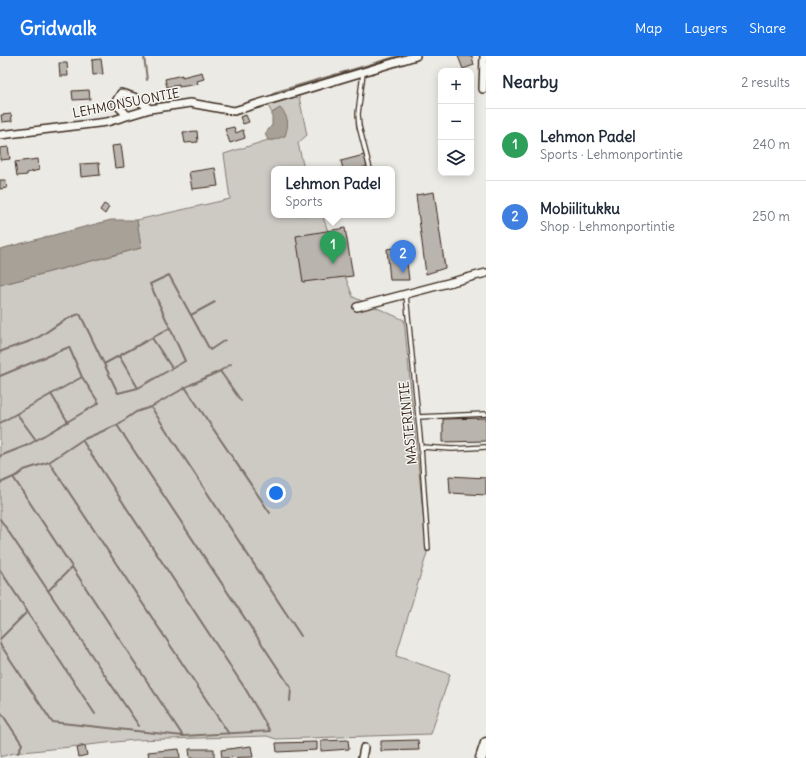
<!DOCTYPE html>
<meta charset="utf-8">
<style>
:root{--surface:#fff;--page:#f6f6f7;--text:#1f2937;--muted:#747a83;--line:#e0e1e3;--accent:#1a73e8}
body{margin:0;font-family:Delius,sans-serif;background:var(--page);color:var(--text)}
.controls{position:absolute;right:12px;top:12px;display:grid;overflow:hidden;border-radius:8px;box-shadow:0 2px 10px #0003}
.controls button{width:36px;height:36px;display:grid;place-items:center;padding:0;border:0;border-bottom:1px solid var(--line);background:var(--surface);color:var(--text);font:20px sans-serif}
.you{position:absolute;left:276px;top:437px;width:14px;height:14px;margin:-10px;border:3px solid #fff;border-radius:50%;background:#1a73e8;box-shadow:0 0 0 6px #1a73e833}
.badge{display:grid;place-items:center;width:26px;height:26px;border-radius:50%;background:var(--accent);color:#fff;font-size:13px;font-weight:700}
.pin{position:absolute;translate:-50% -33px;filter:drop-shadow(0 1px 2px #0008)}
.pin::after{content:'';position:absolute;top:21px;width:14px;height:12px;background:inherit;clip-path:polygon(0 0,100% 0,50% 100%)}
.popup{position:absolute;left:271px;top:110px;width:124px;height:52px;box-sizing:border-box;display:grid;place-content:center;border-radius:8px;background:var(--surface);filter:drop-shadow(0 1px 3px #0005);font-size:13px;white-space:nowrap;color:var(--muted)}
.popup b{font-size:15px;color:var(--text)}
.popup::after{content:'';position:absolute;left:50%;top:100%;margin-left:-8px;border:8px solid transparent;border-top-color:var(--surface)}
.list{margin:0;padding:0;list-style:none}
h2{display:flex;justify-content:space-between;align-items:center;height:52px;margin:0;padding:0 16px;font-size:17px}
h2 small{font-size:13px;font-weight:400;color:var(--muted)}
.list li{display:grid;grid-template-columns:26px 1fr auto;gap:12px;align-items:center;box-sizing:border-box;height:72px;padding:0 16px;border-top:1px solid var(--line)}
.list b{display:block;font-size:15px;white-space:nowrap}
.list p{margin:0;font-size:13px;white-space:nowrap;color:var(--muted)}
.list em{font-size:13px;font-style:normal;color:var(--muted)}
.icon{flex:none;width:22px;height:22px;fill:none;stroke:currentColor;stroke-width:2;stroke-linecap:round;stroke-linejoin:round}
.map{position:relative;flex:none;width:486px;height:702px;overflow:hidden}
header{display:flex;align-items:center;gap:24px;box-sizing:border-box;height:56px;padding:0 20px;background:var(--accent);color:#fff}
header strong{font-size:19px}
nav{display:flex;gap:22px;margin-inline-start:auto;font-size:14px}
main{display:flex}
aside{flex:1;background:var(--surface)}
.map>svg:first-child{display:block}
.green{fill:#cdcac4;stroke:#847a71}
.water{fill:#a8a198;stroke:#7c7167}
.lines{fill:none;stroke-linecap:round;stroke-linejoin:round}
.stream{stroke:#7c7167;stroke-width:2}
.building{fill:#bab4ae;stroke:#3b2a1e}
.lane-casing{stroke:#3b2a1e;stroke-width:6}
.street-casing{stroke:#3b2a1e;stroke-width:10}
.secondary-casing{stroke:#3b2a1e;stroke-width:13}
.lane{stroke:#f6f6f2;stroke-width:3.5}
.street{stroke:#f6f6f2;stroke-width:7}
.secondary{stroke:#f6f6f2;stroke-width:10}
.labels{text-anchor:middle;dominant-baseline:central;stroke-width:3;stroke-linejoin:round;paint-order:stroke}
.street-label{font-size:13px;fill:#3b2a1e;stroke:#f6f6f2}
</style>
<header>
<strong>Gridwalk</strong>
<nav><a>Map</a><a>Layers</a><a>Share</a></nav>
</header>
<main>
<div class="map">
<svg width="486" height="702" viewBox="0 0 486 702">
<rect width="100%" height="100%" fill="#ebeae5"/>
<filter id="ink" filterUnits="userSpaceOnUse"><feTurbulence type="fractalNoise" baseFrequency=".025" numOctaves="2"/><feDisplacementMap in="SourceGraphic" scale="8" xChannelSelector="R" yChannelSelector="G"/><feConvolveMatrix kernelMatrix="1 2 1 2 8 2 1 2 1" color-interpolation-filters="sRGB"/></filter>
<g filter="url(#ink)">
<path class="green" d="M298 36 307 79 298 87 304 113H274V159H322L353 241 404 264 427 497 396 600 450 618 431 678 276 683 267 680 134 684 14 697 0 701V229L141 192 137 164 230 143 224 98 268 84H274L280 52 272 57 266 46Z"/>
<path class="water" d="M280 52C289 61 289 68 285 80L274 84H268L265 78 272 69V57Z
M111 164H137L141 192 0 229V193Z"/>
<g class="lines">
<path class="stream" d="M144 0 147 24
M273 37 399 0
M191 259 215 246
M152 282 172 312
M0 296C12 290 26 288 37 282 51 274 65 261 80 258L118 337 138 332 185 305 150 228 169 219 210 294 225 284
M119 300 138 332
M104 308 170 272
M220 315 241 345
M0 320 69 291 82 321 99 347 28 389 0 400
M185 331 270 457
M51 338 68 366
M151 351 301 580
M17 358 36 384
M0 367 82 321
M117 369 291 632 290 645
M49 406 229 678
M13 421 183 680
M0 427 18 419 24 414 49 406 82 384 117 369 136 356 151 351 190 329 220 315 231 308
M0 463 139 670
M0 514 95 658
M49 534 72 511
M0 583 27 556
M0 588 52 666 183 680 270 675 246 634 82 384
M0 655 22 688 18 697"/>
</g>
<path class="building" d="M458 0H472L474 9 463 13Z
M101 3 103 18 93 19 92 4Z
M59 7H67L68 20H60Z
M202 16 204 23 197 25 198 28 179 31V29L167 31 165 23 182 19V21Z
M89 34 90 43 73 44 72 35Z
M11 58 12 65 2 66 1 59Z
M246 59 249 66 243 68 240 61Z
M234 71 236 77 243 74 245 82 230 87 225 73Z
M197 75 198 86 185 87 183 76Z
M121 89 124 111 115 112 112 90Z
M8 91 10 103 0 104V92Z
M364 99 370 109 359 113H343L341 105Z
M38 103 39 114 27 117V119L17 120 15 106Z
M99 107 100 119 81 121 80 108Z
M215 112 218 130 192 133 189 116Z
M0 124H6L7 132 0 133Z
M434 136 445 212 426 218 416 139Z
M104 148 109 151 105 158 100 154Z
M345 172 353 220 303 226 296 180Z
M405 190 409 224H390L387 193Z
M486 362V385L443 386V363Z
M449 420 486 422V439L450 437Z
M348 684 349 693 321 695V685Z
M418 684 419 694 381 695V685Z
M317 686V694L277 696 276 687Z
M85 690 87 699 79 701 77 692Z
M251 690 253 701 222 702 221 694Z
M179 693 180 702H149L148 696Z
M189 693H214V702H190Z"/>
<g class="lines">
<defs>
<path id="lane" d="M363 17 358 58 359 70 370 113
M406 239 421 391 428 493
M418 361 486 358
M421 391 452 393 486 391"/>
<path id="street" d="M483 33 484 0
M127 59 115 47 121 37 134 41 150 53
M0 79 107 66 150 53 190 47 234 55 416 0
M357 251 486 217
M362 702 364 692"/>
<path id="secondary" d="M481 702 486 687"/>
</defs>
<use href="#lane" class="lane-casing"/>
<use href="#street" class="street-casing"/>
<use href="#secondary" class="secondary-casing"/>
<use href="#lane" class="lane"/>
<use href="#street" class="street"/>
<use href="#secondary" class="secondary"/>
</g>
</g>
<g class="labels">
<g class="street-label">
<text transform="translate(126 47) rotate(-11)">LEHMONSUONTIE</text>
<text transform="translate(408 367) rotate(-96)">MASTERINTIE</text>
</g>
</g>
</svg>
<div class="controls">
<button>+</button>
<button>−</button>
<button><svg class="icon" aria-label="layers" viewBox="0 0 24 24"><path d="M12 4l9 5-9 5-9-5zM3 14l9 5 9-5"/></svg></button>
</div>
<div class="you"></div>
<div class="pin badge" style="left:333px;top:208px;background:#2e9e5b">1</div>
<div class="popup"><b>Lehmon Padel</b>Sports</div>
<div class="pin badge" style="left:403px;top:217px;background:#3f7fe0">2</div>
</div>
<aside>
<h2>Nearby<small>2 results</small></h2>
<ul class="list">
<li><span class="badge" style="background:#2e9e5b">1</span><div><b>Lehmon Padel</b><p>Sports · Lehmonportintie</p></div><em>240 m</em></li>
<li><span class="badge" style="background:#3f7fe0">2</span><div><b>Mobiilitukku</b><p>Shop · Lehmonportintie</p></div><em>250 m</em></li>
</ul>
</aside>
</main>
